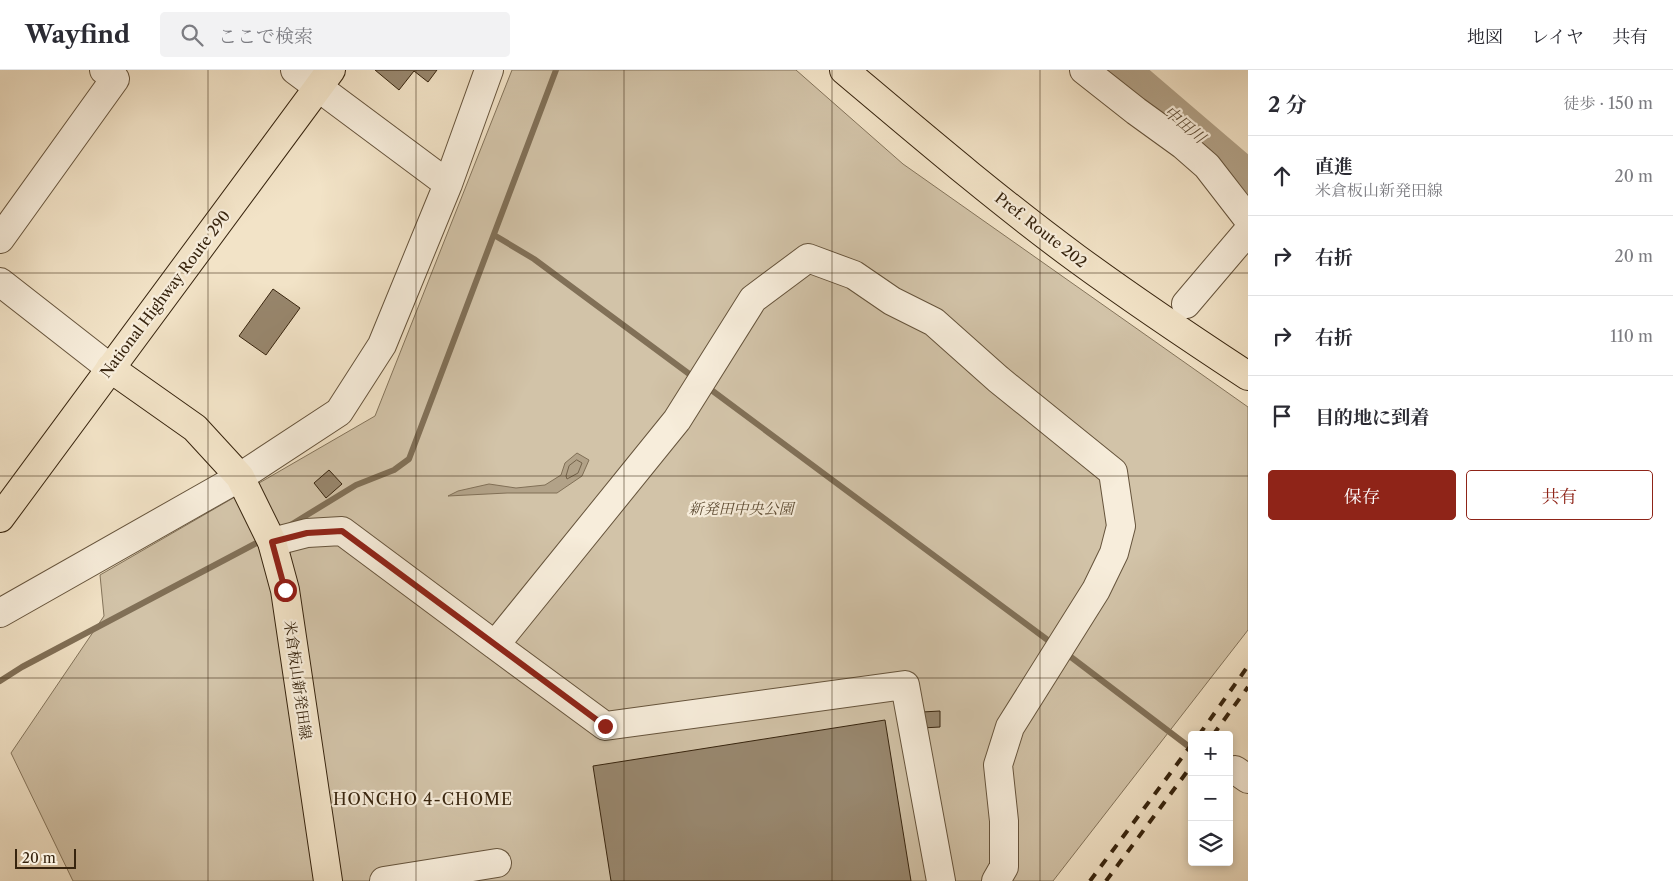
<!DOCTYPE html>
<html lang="ja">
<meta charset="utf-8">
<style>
:root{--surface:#fff;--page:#f2f2f3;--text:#2b2b33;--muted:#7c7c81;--line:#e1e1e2;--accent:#8f2418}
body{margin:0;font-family:"Libre Caslon Text","Noto Serif JP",serif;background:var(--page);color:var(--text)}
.controls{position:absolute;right:15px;bottom:15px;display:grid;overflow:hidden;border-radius:5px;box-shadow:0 2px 8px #0003}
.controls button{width:45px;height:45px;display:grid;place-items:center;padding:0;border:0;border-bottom:1px solid var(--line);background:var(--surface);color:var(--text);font:25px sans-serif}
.scale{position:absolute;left:15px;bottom:12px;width:61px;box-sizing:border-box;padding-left:5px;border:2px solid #37240e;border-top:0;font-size:14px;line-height:18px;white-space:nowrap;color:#37240e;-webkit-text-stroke:4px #f7eddb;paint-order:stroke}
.stop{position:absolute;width:15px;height:15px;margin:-11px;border:4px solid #8f2418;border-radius:50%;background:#fff}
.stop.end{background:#8f2418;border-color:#fff;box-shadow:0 1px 5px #0008}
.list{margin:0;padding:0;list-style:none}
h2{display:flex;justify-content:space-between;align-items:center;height:65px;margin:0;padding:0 20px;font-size:21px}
h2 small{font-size:16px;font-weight:400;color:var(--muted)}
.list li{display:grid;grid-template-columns:32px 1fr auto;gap:15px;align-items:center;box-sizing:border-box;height:80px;padding:0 20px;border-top:1px solid var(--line)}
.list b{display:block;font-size:19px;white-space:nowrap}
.list p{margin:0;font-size:16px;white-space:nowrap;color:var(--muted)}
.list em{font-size:16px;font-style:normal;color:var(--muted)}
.actions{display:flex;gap:10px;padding:15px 20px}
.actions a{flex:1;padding:11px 0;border:1px solid var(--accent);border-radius:5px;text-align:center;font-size:18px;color:var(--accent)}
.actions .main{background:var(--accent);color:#fff}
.icon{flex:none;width:28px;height:28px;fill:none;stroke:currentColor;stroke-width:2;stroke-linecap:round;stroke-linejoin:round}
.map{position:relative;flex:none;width:1248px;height:811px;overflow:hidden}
header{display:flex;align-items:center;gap:30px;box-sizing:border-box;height:70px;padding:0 25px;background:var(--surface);border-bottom:1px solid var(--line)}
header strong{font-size:24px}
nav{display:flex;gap:28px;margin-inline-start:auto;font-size:18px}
.search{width:350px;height:45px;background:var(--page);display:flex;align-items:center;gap:12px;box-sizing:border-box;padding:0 18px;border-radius:5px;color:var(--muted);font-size:19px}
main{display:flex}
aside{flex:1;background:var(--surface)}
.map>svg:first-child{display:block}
.green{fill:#d2c3a8;stroke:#84745b}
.water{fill:#b2a288;stroke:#817057}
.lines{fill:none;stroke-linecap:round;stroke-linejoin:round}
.shore{stroke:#74634b;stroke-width:1}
.stream{stroke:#817057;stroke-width:6}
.river{stroke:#b2a288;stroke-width:36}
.building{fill:#98876e;stroke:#37240e}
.minor-casing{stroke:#66543c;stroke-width:30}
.major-casing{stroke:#37240e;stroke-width:30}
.highway-casing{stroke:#37240e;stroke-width:30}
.minor{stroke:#f7eddb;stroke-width:28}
.major{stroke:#f2e3c7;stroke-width:28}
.highway{stroke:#f2e3c7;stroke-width:28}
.rail{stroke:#37240e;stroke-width:4;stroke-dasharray:9 9;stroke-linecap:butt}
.route{stroke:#8f2418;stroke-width:6}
.grid{fill:none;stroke:#37240e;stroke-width:1;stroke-opacity:0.55}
.labels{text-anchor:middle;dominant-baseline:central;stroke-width:4.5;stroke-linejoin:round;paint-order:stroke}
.street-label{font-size:15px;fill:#37240e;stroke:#f7eddb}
.park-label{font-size:15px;font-style:italic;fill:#5e4c34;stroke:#f7eddb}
.water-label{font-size:16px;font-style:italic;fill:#625039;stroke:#f7eddb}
.neighbourhood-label{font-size:16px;letter-spacing:1px;fill:#37240e;stroke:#f7eddb}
</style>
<header>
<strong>Wayfind</strong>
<div class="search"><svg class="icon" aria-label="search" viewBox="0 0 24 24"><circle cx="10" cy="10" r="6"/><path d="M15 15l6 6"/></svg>ここで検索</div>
<nav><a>地図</a><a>レイヤ</a><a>共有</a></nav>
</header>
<main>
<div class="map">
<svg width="1248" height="811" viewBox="0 0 1248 811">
<rect width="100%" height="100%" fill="#f2e3c7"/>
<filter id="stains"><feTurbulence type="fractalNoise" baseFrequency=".004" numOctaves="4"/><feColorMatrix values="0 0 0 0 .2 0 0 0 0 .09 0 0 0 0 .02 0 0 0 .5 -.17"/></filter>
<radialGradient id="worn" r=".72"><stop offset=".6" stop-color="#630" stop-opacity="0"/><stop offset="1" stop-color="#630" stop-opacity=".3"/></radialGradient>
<path class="green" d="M512 0H796L903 94 1248 337V560L1053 811H73L11 683 104 546 100 505 375 346Z"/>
<path class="water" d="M577 383 589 390 582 406 557 423H507L448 426 458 421 489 414 516 418 545 415 561 405 565 393Z"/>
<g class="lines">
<path class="shore" d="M577 390 582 393 578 403 567 409 566 406 569 396Z"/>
<path class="stream" d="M494 165 534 189 696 309
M706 316 1053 574
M289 456 356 415 394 400 409 389 556 0
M1063 581 1192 679
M0 611 22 597 264 469"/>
<path class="river" d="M1122 0 1248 108"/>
</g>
<path class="building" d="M375 0H437L428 12 414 1 399 20Z
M273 219 300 238 266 285 239 266Z
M329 400 342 414 326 428 314 413Z
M940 641V657L922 658V642Z
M885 650 911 811H611L593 696Z"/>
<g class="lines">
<defs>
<path id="minor" d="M295 0 448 114
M1084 0 1136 41 1183 75 1207 96 1248 149
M0 169 115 9 104 0
M0 212 110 298
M1186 234 1248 161
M272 472 307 463 342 461 495 575 677 350 753 229 808 188 854 205 892 231 934 252 998 309 1113 402 1121 456 1114 483 1096 520 1010 657 998 695 1004 751V797L996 811
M0 543 240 407 339 342 382 275 448 114 489 0
M495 575 605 656 905 615 941 811
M1235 700 1248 709
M384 811 497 793"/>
<path id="major" d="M844 0C920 64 996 129 1076 188 1132 229 1190 268 1248 306
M110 298 195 358 240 407 272 472 285 520 328 811"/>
<path id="highway" d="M0 448 331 0"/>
</defs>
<use href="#minor" class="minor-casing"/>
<use href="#major" class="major-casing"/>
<use href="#highway" class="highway-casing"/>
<use href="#minor" class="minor"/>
<use href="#major" class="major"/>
<use href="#highway" class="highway"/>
<path class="rail" d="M1199 665 1248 596
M1213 665 1248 617
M1090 811 1192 674
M1106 811 1192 695"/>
</g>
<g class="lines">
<path class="route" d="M285 520 272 472 307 463 342 461 605 656"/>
</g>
<path class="grid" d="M208 0V811M416 0V811M624 0V811M832 0V811M1040 0V811M0 203H1248M0 406H1248M0 608H1248"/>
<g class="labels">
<g class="street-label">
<text transform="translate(1041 160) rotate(38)">Pref. Route 202</text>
<text transform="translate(165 224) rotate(-53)">National Highway Route 290</text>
<text transform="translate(298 610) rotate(82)">米倉板山新発田線</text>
</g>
<g class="park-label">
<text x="741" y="438">新発田中央公園</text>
</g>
<g class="water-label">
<text transform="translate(1185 54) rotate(40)">中田川</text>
</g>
<g class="neighbourhood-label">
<text x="423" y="729">HONCHO 4-CHOME</text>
</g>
</g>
<rect width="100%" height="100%" filter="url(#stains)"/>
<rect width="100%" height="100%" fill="url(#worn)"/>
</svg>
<div class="controls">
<button>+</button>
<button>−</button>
<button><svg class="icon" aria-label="layers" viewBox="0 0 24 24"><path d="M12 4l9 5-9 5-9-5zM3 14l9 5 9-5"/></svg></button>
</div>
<div class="scale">20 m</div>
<div class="stop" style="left:285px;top:520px"></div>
<div class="stop end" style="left:605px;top:656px"></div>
</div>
<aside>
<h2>2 分<small>徒歩 · 150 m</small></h2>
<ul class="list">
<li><svg class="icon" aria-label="ahead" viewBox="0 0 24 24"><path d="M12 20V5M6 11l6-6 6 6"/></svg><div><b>直進</b><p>米倉板山新発田線</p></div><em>20 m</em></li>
<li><svg class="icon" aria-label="right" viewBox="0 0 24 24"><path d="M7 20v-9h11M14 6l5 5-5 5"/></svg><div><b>右折</b></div><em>20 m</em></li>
<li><svg class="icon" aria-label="right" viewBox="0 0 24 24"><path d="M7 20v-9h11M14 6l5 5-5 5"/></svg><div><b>右折</b></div><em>110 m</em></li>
<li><svg class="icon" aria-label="arrive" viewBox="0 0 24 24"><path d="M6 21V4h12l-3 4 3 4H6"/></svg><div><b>目的地に到着</b></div></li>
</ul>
<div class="actions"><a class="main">保存</a><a>共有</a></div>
</aside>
</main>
